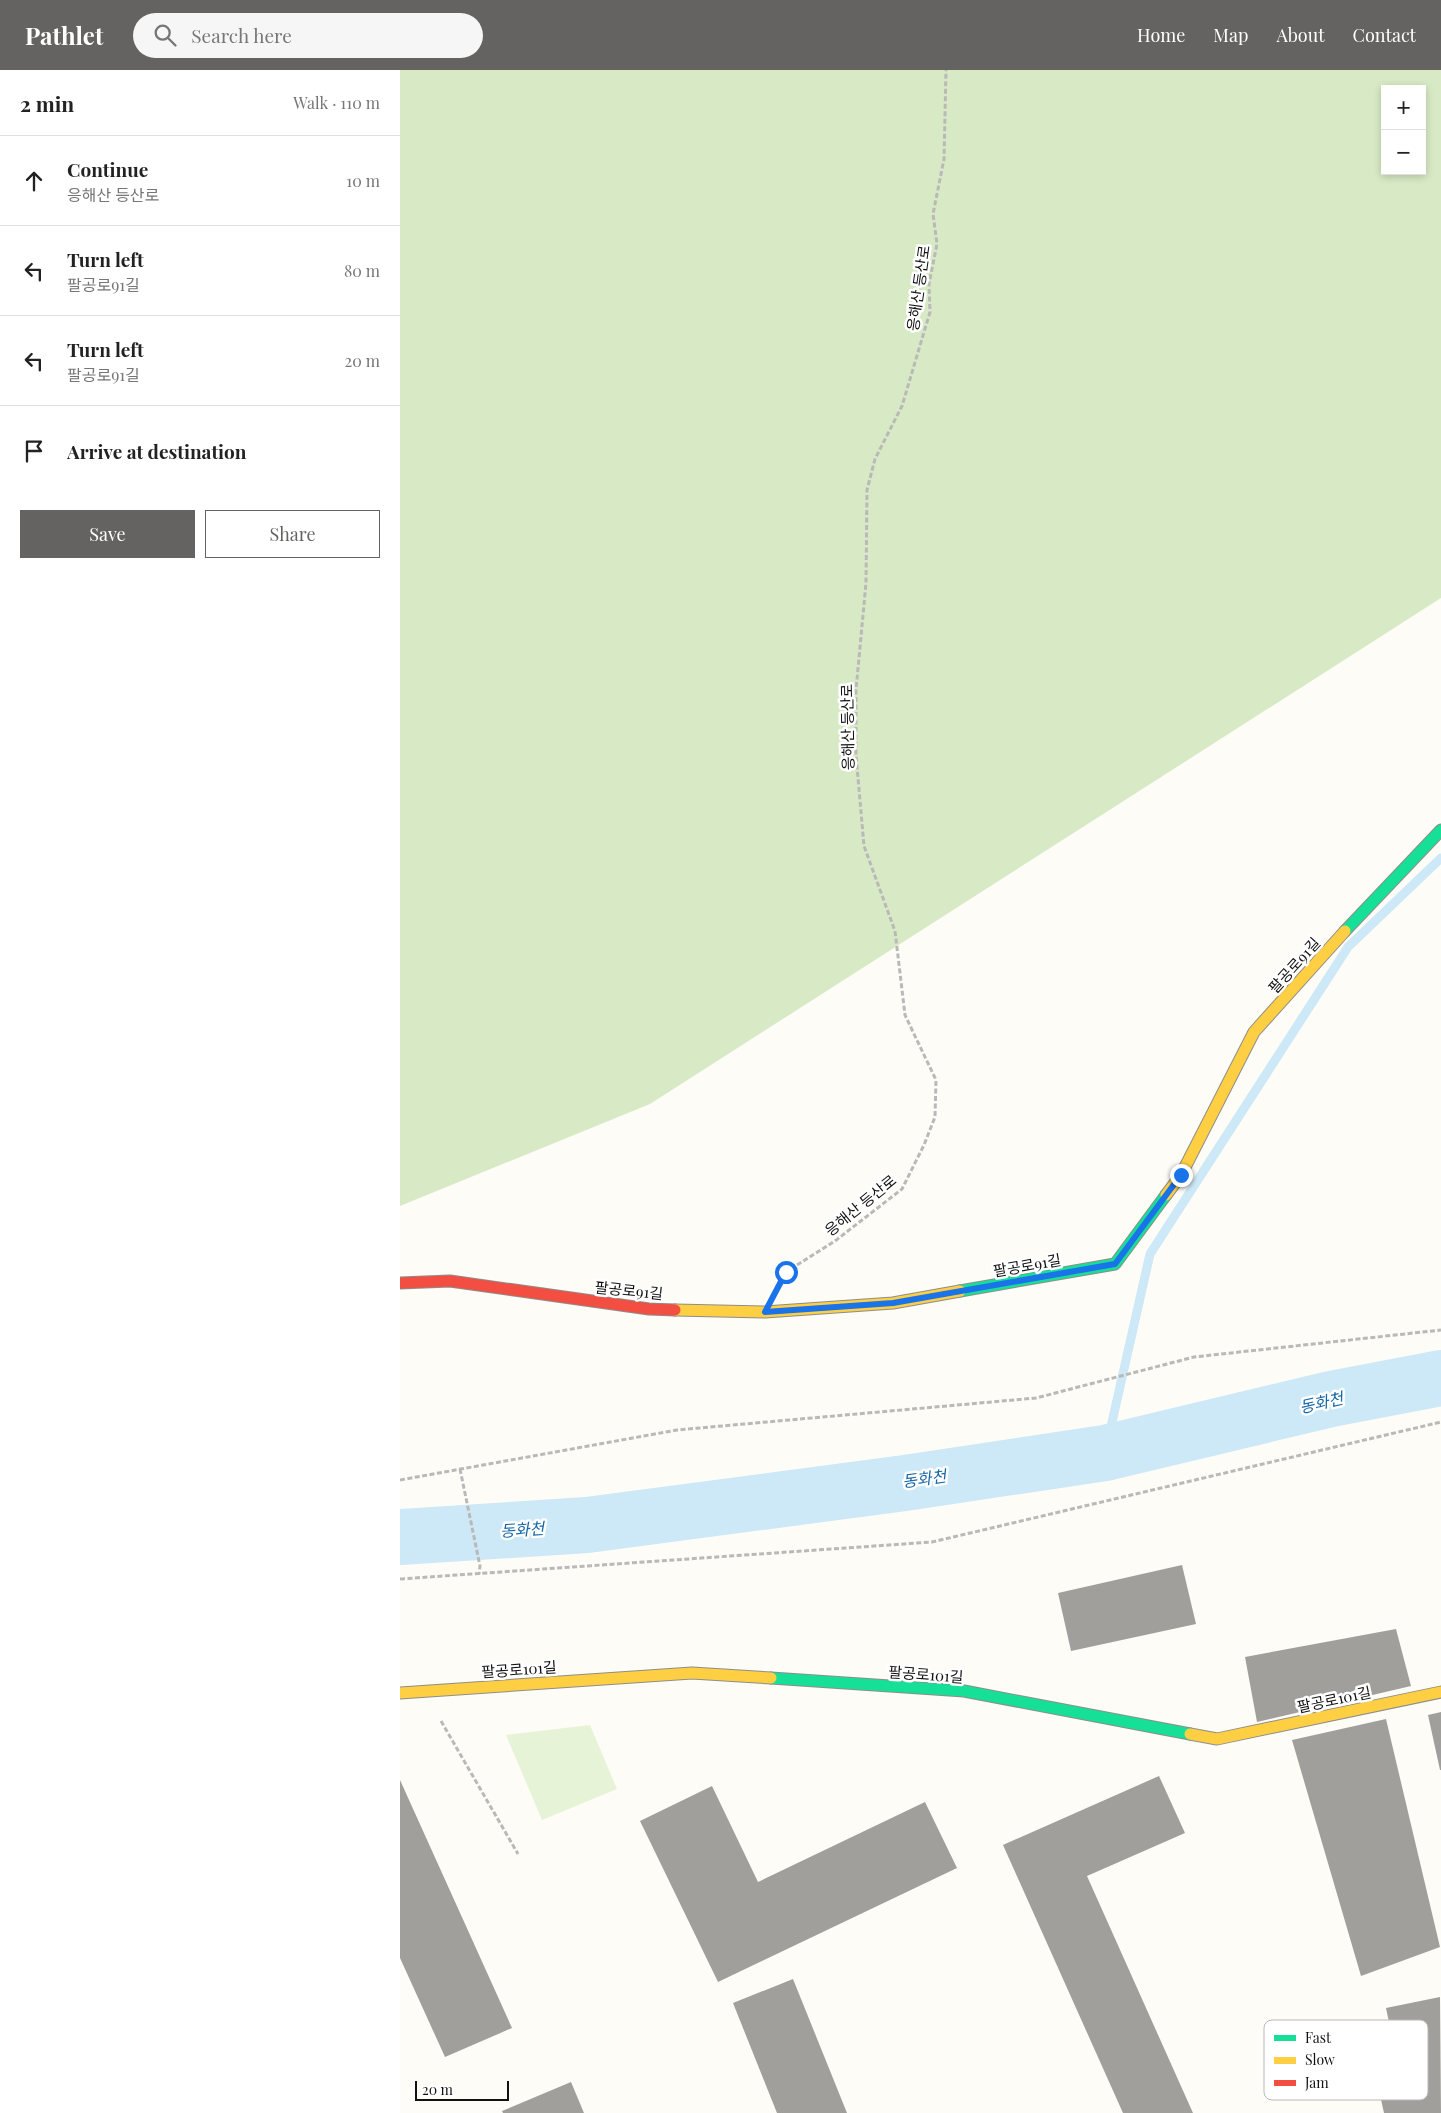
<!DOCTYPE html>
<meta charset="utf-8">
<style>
:root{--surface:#fff;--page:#f6f6f6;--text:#222;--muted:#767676;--line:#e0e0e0;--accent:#646362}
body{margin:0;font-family:"Playfair Display","Noto Sans KR",serif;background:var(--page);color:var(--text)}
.controls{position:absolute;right:15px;top:15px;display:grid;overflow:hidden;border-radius:0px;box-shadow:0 2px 8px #0003}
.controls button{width:45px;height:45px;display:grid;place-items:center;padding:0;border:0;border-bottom:1px solid var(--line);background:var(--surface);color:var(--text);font:25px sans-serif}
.scale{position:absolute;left:15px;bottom:12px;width:94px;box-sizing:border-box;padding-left:5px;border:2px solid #111;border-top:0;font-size:14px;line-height:18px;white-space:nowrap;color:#111;-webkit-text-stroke:4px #fff;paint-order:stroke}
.stop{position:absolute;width:15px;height:15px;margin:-11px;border:4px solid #1a73e8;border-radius:50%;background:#fff}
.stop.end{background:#1a73e8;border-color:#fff;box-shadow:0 1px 5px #0008}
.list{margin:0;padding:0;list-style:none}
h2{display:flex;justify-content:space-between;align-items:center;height:65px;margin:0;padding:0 20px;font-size:21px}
h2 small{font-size:16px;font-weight:400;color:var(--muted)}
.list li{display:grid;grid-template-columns:32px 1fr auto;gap:15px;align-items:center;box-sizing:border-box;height:90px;padding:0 20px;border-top:1px solid var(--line)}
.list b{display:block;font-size:19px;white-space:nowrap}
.list p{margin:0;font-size:16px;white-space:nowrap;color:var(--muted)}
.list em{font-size:16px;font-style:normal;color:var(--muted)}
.actions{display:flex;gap:10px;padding:15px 20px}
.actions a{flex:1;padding:11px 0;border:1px solid var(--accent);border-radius:0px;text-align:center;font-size:18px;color:var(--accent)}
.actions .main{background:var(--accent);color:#fff}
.icon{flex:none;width:28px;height:28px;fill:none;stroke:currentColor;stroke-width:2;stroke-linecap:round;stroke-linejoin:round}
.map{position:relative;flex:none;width:1041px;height:2043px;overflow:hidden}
header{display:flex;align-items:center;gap:30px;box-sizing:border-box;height:70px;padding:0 25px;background:var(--accent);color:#fff}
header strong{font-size:24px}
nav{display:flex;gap:28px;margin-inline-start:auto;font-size:18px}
.search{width:350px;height:45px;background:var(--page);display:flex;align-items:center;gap:12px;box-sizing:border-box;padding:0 18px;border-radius:28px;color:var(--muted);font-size:19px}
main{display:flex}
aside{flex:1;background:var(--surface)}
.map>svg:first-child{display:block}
.green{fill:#e7f3d7}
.forest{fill:#d8eac5;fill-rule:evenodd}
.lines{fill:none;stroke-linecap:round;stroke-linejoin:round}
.stream{stroke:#cde8f7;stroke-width:9}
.river{stroke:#cde8f7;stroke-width:56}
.building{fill:#a19f9c}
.fast-casing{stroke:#8e8d8b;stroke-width:13}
.slow-casing{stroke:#8e8d8b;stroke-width:13}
.jam-casing{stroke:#8e8d8b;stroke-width:13}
.path{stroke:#b9b9b8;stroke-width:3;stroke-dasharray:5 2.5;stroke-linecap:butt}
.fast{stroke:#16e098;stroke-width:11}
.slow{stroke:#ffcf43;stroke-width:11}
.jam{stroke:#f24e42;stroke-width:11}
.route{stroke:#1a73e8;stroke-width:6}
.labels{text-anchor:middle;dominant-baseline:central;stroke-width:5;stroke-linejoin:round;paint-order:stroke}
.street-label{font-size:15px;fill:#111;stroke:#fff}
.water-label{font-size:16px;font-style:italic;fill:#1768a6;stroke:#fff}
.key{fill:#fff;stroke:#b8b8b8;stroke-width:1}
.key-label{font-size:14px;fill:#111}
</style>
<header>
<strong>Pathlet</strong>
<div class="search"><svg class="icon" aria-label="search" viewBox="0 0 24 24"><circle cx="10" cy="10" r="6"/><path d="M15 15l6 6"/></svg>Search here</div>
<nav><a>Home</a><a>Map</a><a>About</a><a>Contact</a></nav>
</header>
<main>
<aside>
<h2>2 min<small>Walk · 110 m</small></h2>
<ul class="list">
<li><svg class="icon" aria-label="ahead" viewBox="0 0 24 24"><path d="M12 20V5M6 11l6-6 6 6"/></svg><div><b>Continue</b><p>응해산 등산로</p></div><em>10 m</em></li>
<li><svg class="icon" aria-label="left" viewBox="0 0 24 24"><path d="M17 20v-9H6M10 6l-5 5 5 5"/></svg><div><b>Turn left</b><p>팔공로91길</p></div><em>80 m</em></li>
<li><svg class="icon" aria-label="left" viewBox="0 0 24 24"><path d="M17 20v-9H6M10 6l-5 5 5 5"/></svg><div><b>Turn left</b><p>팔공로91길</p></div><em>20 m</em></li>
<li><svg class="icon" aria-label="arrive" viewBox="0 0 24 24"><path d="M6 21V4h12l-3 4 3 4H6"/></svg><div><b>Arrive at destination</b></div></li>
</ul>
<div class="actions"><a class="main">Save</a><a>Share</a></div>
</aside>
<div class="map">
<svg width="1041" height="2043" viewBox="0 0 1041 2043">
<rect width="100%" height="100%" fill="#fdfcf7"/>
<path class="green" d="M190 1655 217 1719 142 1750 106 1665Z"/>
<path class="forest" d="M0 0H1041V528L250 1034 0 1136ZM985 19H1022V101H985Z"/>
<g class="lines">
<path class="stream" d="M705 1383 750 1184 948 877 1041 788"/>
<path class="river" d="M0 1467 187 1455 505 1413 705 1383 931 1329 1041 1308"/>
</g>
<path class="building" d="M782 1495 796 1554 671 1581 658 1523Z
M996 1559 1011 1616 857 1652 845 1587Z
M1041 1642V1700H1040L1028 1645Z
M986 1649 1040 1877 961 1906 892 1670Z
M759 1706 785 1763 687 1806 793 2043H723L603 1775Z
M0 1710 112 1958 45 1987 0 1888Z
M312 1716 358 1812 525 1732 557 1798 318 1912 240 1751Z
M393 1909 447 2043H377L333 1933Z
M1040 1927 1041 2043H984L966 1962 990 1957 986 1938Z
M171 2012 184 2043H103L102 2041Z"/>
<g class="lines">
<defs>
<path id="fast" d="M945 861 1041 760
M560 1221 715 1194 766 1125
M371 1608 564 1621 790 1664"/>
<path id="slow" d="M766 1125 781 1105 854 962 945 861
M275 1240 365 1242 493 1233 560 1221
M0 1623 292 1603 371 1608
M790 1664 817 1669 1041 1622"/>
<path id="jam" d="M0 1213 50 1211 249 1239 275 1240"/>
</defs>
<use href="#fast" class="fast-casing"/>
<use href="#slow" class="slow-casing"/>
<use href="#jam" class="jam-casing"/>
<path class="path" d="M381 1210 386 1202 435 1171 502 1119 524 1075 535 1047 536 1010 505 945 495 861 464 776 456 685V620L466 513 467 420 475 389 502 336 530 242 529 214 537 174 533 144 544 89 546 0
M60 1399 80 1496 79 1504
M0 1410 277 1360 636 1328 794 1287 1041 1260
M0 1509 532 1472 1041 1352
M41 1651 118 1784"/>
<use href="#fast" class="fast"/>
<use href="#slow" class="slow"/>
<use href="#jam" class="jam"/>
</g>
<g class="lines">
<path class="route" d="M386 1202 365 1242 493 1233 715 1194 781 1105"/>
</g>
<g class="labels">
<g class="street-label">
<text transform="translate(518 218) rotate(-82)">응해산 등산로</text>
<text transform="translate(447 657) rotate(-91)">응해산 등산로</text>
<text transform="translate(894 895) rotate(-48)">팔공로91길</text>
<text transform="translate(460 1135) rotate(-39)">응해산 등산로</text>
<text transform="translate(627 1195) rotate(-10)">팔공로91길</text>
<text transform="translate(229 1220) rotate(6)">팔공로91길</text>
<text transform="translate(119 1599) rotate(-4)">팔공로101길</text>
<text transform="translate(526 1604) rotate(4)">팔공로101길</text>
<text transform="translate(934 1629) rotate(-12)">팔공로101길</text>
</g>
<g class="water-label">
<text transform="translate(921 1332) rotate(-13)">동화천</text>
<text transform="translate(524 1408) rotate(-8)">동화천</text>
<text transform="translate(122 1459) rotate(-4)">동화천</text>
</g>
</g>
<rect x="864" y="1950" width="164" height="80" rx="8" class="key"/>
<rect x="874" y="1965" width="22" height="6" fill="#16e098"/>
<rect x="874" y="1987" width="22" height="7" fill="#ffcf43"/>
<rect x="874" y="2010" width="22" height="6" fill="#f24e42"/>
<g class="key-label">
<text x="905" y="1973">Fast</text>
<text x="905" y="1995">Slow</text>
<text x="905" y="2018">Jam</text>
</g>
</svg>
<div class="controls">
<button>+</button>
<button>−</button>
</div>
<div class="scale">20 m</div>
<div class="stop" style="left:386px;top:1202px"></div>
<div class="stop end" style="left:781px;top:1105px"></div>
</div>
</main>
